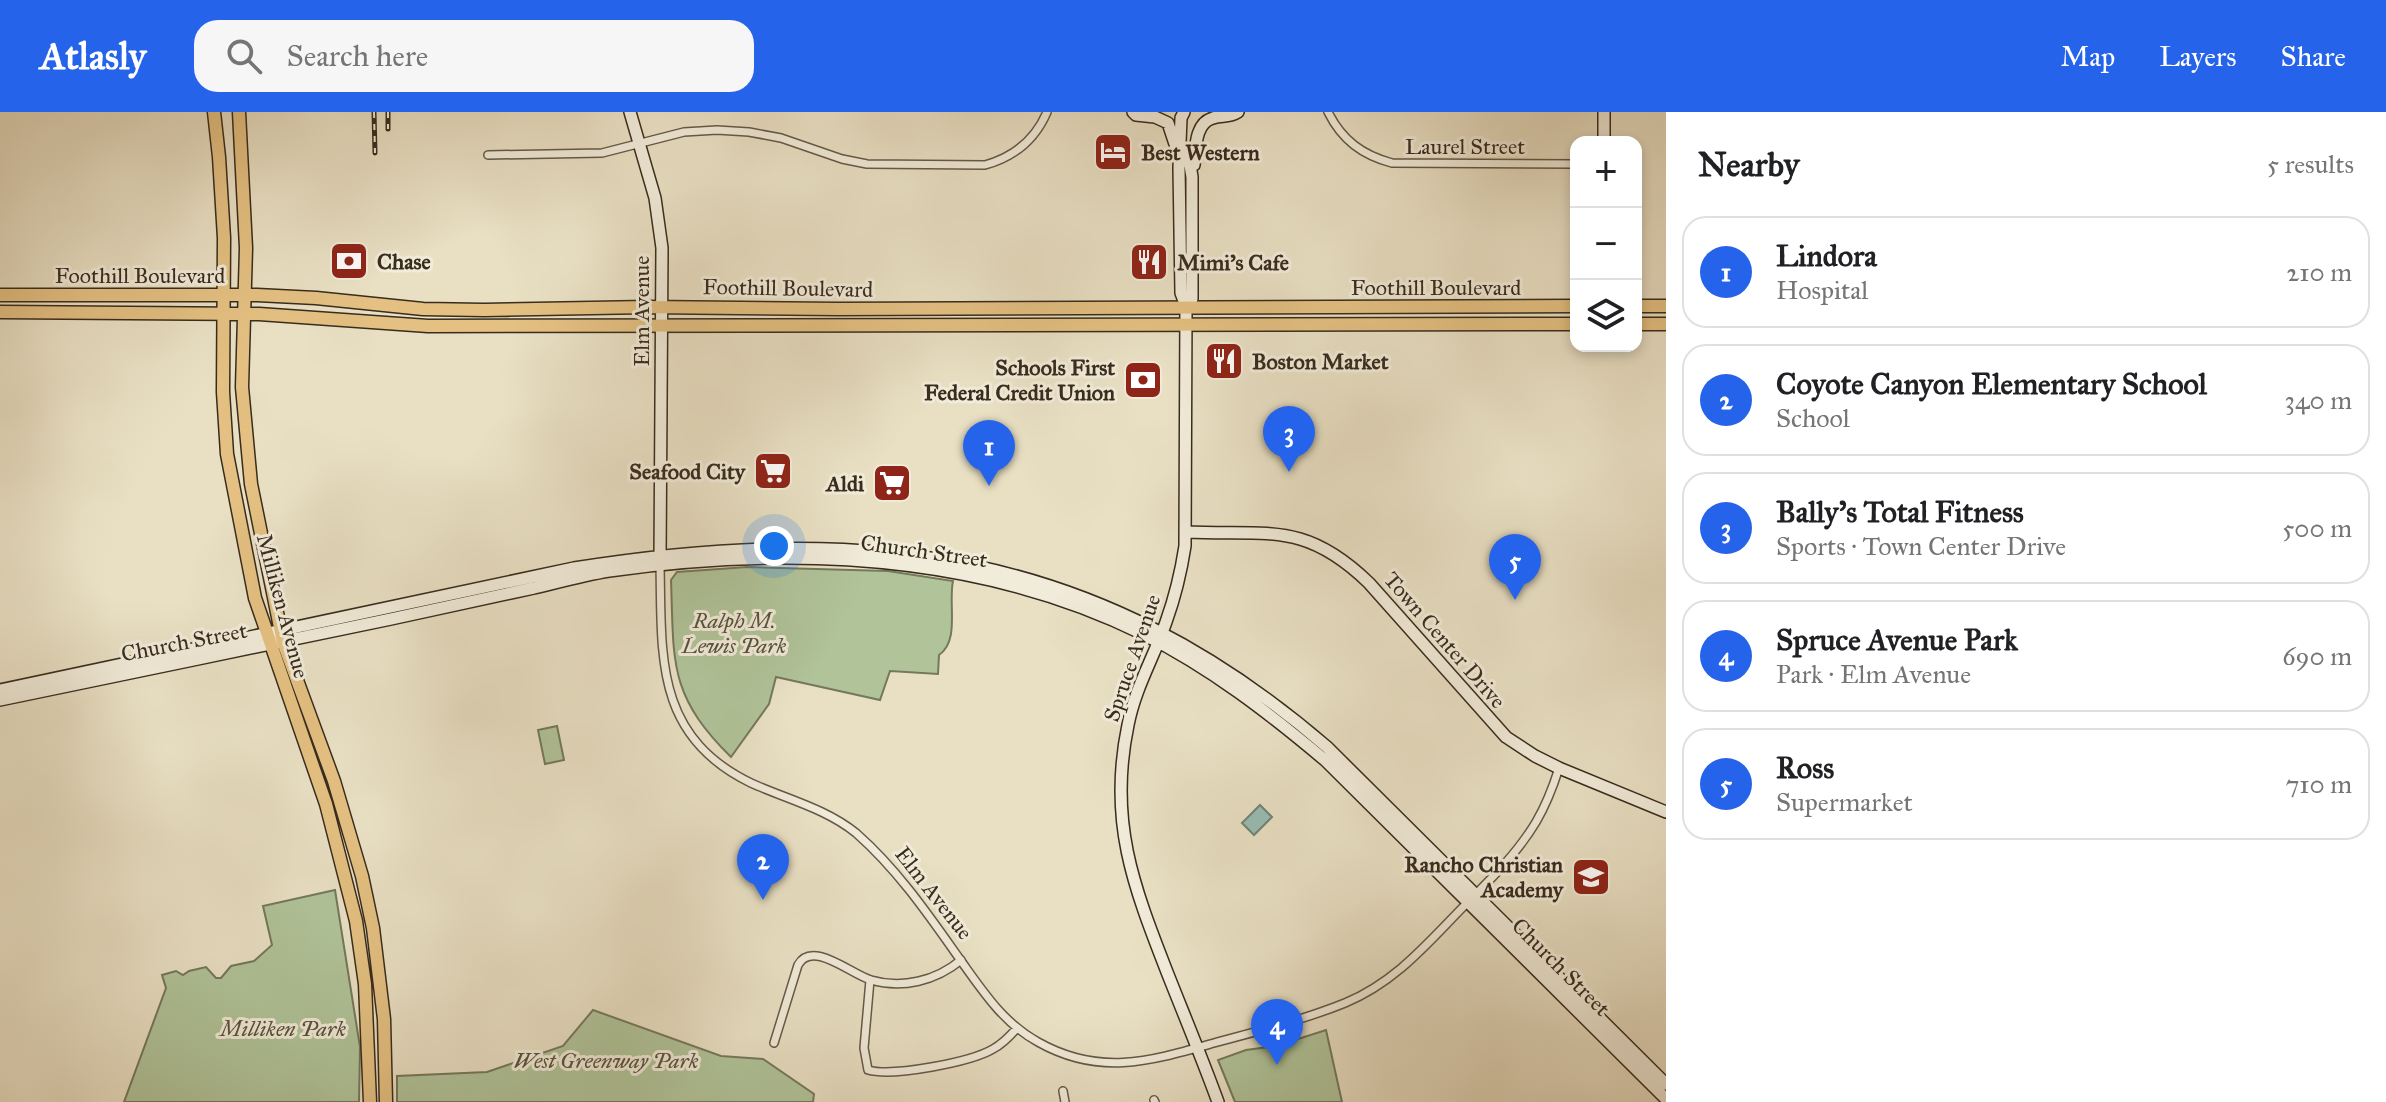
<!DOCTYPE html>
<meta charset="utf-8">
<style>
:root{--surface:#fff;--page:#f6f6f6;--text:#202124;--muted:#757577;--line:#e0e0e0;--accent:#2563eb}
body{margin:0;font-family:"IM FELL Great Primer",serif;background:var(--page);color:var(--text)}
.controls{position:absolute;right:24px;top:24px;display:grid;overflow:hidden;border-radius:16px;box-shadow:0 4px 12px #0003}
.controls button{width:72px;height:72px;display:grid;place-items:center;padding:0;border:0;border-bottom:2px solid var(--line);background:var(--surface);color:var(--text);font:40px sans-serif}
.you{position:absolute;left:774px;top:434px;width:28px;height:28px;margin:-20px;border:6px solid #fff;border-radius:50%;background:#1a73e8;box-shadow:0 0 0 12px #1a73e833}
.badge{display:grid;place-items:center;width:52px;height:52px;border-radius:50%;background:var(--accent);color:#fff;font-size:26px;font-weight:700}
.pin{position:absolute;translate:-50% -66px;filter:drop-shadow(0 2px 4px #0008)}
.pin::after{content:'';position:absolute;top:42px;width:28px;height:24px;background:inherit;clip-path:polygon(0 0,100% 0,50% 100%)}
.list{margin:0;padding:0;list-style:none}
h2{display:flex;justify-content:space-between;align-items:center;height:104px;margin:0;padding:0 32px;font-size:34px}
h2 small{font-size:26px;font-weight:400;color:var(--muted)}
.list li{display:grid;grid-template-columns:52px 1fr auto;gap:24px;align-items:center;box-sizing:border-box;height:112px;margin:0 16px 16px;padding:0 16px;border:2px solid var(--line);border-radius:24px}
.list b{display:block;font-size:30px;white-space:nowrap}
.list p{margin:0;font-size:26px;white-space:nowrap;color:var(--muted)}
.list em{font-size:26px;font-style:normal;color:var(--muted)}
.icon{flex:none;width:44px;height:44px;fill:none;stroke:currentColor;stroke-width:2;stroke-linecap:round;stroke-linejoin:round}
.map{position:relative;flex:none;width:1666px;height:990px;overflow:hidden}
header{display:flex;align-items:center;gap:48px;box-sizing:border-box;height:112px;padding:0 40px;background:var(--accent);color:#fff}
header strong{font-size:38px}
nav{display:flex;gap:44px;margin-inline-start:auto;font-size:28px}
.search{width:560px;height:72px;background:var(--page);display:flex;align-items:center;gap:20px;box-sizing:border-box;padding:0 28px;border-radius:24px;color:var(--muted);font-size:30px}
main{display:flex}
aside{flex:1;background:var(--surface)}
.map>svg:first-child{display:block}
.green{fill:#b0c399;stroke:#74785c;stroke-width:2}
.water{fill:#97bdb3;stroke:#718377;stroke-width:2}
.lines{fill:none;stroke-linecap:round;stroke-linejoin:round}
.street-casing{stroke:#645948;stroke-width:10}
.secondary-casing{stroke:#382c1e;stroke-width:14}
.primary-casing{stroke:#382c1e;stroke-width:15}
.street{stroke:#f1ebd9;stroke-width:7}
.secondary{stroke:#f1ebd9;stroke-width:11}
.primary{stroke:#e4c082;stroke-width:12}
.rail-casing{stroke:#382c1e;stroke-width:5}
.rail{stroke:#f1ebd9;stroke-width:2;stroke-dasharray:6;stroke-linecap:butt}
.labels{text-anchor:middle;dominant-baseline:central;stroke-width:6;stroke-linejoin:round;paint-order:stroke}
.street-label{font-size:22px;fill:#382c1e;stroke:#f1ebd9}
.poi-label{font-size:22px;font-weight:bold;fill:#382c1e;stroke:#f1ebd9;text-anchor:start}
.park-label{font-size:22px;font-style:italic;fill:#56523d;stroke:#f1ebd9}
</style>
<header>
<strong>Atlasly</strong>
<div class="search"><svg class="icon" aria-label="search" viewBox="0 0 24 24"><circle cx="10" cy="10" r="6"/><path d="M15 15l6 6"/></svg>Search here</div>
<nav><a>Map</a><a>Layers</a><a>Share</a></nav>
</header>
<main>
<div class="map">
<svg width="1666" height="990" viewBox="0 0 1666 990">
<rect width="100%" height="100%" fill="#e9e0c4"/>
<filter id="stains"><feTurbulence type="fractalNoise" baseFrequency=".0025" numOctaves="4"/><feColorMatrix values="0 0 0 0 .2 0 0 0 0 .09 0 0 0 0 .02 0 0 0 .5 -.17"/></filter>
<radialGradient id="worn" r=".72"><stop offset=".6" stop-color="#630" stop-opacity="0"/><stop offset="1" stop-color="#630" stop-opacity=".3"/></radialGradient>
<path class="green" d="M747 455 888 459 953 469C948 492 960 529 939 543L938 562 890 559 880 588 776 565 769 592 731 645C668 583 674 550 671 468L677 460Z
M557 614 564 648 545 652 538 618Z
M335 778 360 935 359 990H124L166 876 162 863 176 859 183 863 189 859 206 855 216 866H221L231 854 254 849 272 833 263 794Z
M593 898 721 944 763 947 814 982 813 990H397V964L487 960 563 934Z
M1326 918 1342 990H1235L1218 948 1246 938 1276 934Z"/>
<path class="water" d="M1260 693 1272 705 1254 723 1242 711Z"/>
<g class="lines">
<defs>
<path id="street" d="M1328 0C1342 28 1362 43 1392 51L1576 52
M488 43 602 41 684 20 717 18 749 20 781 26 842 47 867 52 985 53C1014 45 1035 28 1047 0
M660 453C662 544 654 624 751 671 786 687 825 696 856 721 897 757 928 802 959 846 982 878 1003 911 1038 930 1100 965 1151 949 1214 931 1258 919 1303 908 1345 891 1398 869 1430 828 1469 789 1494 764 1518 740 1536 710 1546 693 1553 675 1559 656
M870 868 864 936 868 958C893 965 971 950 993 937 1002 932 1010 924 1017 916
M774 931 798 853C812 827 852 863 871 868 902 877 936 869 961 848
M1063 979 1065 990
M1154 988 1155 990"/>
<path id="secondary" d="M630 0 655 86 662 136 660 447
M1133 0 1136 3 1155 5 1168 11 1176 35
M1184 0 1181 6 1179 56 1181 181 1186 194 1185 434C1181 460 1175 485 1166 510 1154 545 1135 576 1128 613 1108 708 1133 773 1167 860 1184 903 1202 946 1218 990
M1604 0V30
M1194 53C1196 38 1194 11 1213 6 1222 3 1229 6 1238 0
M1186 194 1192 187V65L1188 41
M1186 420C1267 424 1304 408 1369 471L1506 625 1535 644 1559 656 1666 700
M0 578 574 456C866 410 1096 436 1327 635L1666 972
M0 588C130 560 261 535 391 507 438 497 486 486 534 476 559 470 584 463 609 459 788 434 979 441 1143 522 1211 556 1269 601 1326 649L1666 987"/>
<path id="primary" d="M214 0 219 45 224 126 223 280 227 342 255 486 326 692 356 809 365 872 370 990
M239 0 246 136 242 275 251 372 283 530 334 669 362 764 373 816 384 907 386 990
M0 183H257L316 186 423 197 484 198 647 195 838 197 1576 194
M1636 194H1666
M0 200 259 202 428 214 1576 212
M1636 212H1666"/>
</defs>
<use href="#street" class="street-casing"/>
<use href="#secondary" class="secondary-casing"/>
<use href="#primary" class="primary-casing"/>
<use href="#street" class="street"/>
<use href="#secondary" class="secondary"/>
<use href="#primary" class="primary"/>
<defs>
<path id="rail" d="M374 0 375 41
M388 0V17"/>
</defs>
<use href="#rail" class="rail-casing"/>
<use href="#rail" class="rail"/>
</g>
<defs>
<symbol id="hotel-square" viewBox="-11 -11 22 22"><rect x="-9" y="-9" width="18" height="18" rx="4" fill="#8f2418" stroke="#f1ebd9"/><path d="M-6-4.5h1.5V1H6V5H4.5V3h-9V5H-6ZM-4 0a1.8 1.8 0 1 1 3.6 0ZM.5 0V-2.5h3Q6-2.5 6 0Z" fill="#fff"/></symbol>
<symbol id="bank-square" viewBox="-11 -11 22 22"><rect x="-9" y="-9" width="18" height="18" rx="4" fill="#8f2418" stroke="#f1ebd9"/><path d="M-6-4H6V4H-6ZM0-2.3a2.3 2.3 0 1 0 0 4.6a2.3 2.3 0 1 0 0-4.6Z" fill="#fff"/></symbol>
<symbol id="restaurant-square" viewBox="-11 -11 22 22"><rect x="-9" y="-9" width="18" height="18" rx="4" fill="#8f2418" stroke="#f1ebd9"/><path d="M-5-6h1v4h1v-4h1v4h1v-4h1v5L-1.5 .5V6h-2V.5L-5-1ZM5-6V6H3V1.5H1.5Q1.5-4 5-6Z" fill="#fff"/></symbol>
<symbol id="supermarket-square" viewBox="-11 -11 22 22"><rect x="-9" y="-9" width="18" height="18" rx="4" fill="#8f2418" stroke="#f1ebd9"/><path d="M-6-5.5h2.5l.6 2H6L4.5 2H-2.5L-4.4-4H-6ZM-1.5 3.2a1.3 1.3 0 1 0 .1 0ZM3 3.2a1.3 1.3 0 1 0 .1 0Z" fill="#fff"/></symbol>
<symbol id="school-square" viewBox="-11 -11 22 22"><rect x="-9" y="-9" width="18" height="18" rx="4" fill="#8f2418" stroke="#f1ebd9"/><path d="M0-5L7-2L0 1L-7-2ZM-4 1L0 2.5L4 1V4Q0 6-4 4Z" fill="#fff"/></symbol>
</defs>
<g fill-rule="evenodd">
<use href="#hotel-square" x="1091" y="18" width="44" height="44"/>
<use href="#bank-square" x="327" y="127" width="44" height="44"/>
<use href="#restaurant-square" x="1127" y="128" width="44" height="44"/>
<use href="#restaurant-square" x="1202" y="227" width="44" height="44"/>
<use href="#bank-square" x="1121" y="246" width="44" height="44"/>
<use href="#supermarket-square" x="751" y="337" width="44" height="44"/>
<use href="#supermarket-square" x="870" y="349" width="44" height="44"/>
<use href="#school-square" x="1569" y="743" width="44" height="44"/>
</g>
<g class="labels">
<g class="street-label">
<text x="1465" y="34">Laurel Street</text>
<text x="140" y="163">Foothill Boulevard</text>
<text x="1436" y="175">Foothill Boulevard</text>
<text transform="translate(788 176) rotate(1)">Foothill Boulevard</text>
<text transform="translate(641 199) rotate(-90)">Elm Avenue</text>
<text transform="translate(924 439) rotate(8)">Church Street</text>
<text transform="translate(283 494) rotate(75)">Milliken Avenue</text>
<text transform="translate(1445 528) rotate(49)">Town Center Drive</text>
<text transform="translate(184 530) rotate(-11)">Church Street</text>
<text transform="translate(1132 546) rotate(-71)">Spruce Avenue</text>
<text transform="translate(934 781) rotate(52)">Elm Avenue</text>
<text transform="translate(1561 855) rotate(45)">Church Street</text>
</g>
<g class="poi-label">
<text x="1141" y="40">Best Western</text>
<text x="377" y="149">Chase</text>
<text x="1177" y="150">Mimi's Cafe</text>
<text x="1252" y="249">Boston Market</text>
<text x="1115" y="255" text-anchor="end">Schools First<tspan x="1115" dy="25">Federal Credit Union</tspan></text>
<text x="745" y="359" text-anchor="end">Seafood City</text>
<text x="864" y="371" text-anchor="end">Aldi</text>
<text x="1563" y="752" text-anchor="end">Rancho Christian<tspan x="1563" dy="25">Academy</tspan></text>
</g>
<g class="park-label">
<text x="734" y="508">Ralph M.<tspan x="734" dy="25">Lewis Park</tspan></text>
<text x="283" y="916">Milliken Park</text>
<text x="606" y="948">West Greenway Park</text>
</g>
</g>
<rect width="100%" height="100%" filter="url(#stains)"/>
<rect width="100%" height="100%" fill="url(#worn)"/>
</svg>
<div class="controls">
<button>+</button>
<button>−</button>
<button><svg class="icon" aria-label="layers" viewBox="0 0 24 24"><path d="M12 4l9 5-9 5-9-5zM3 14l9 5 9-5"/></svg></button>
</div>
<div class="you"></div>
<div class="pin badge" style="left:989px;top:374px">1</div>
<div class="pin badge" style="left:763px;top:788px">2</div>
<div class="pin badge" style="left:1289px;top:360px">3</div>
<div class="pin badge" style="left:1277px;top:953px">4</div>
<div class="pin badge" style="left:1515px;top:488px">5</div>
</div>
<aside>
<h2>Nearby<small>5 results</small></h2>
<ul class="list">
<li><span class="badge">1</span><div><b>Lindora</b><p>Hospital</p></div><em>210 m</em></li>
<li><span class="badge">2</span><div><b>Coyote Canyon Elementary School</b><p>School</p></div><em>340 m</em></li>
<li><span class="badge">3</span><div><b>Bally's Total Fitness</b><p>Sports · Town Center Drive</p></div><em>500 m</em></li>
<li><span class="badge">4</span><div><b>Spruce Avenue Park</b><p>Park · Elm Avenue</p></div><em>690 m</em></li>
<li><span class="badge">5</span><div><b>Ross</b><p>Supermarket</p></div><em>710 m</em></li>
</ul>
</aside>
</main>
